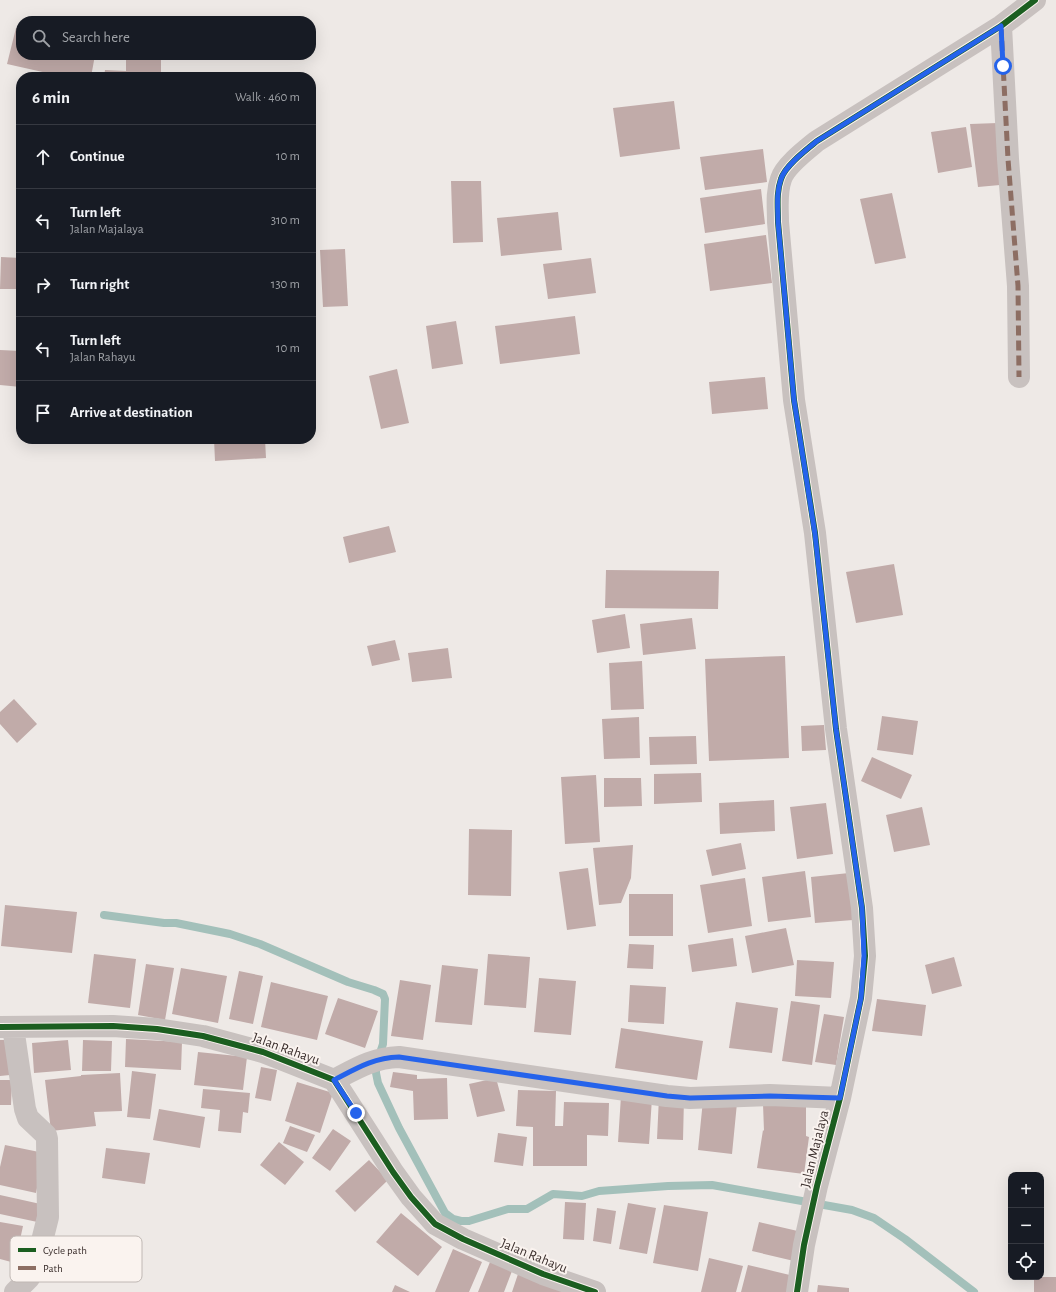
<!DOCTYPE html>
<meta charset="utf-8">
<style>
:root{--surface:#171b24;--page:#20242c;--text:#f1f3f6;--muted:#9ea1a6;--line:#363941}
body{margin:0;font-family:"Alegreya Sans",sans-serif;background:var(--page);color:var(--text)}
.controls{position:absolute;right:12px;bottom:12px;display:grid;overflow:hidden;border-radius:8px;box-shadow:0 4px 16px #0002}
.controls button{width:36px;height:36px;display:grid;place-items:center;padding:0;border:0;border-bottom:1px solid var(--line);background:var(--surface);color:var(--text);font:20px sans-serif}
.stop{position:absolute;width:12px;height:12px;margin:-9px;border:3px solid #2563eb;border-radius:50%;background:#fff}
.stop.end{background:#2563eb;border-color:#fff;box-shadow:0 1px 4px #0008}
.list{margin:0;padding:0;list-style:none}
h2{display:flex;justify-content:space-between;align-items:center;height:52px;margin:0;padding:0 16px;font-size:17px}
h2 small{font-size:13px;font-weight:400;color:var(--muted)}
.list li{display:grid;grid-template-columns:26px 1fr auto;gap:12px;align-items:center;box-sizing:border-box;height:64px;padding:0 16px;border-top:1px solid var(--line)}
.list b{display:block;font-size:15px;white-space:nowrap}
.list p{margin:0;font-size:13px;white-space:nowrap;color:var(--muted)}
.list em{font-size:13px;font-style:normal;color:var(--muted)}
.icon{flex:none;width:22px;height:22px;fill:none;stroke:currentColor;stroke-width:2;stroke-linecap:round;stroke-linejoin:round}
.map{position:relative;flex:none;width:1056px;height:1292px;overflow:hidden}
.search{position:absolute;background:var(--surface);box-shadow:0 4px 16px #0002;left:16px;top:16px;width:300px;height:44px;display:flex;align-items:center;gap:10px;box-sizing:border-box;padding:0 14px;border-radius:16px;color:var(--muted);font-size:15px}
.panel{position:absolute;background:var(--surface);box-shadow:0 4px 16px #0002;left:16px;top:72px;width:300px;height:372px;border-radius:16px}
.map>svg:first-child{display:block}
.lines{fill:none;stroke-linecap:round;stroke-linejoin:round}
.stream{stroke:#a3c0ba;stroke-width:8}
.building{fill:#c1aba9}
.street{stroke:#c8c1bf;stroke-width:22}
.quiet{stroke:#8d6e63;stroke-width:5;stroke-dasharray:10 5;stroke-linecap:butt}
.cycleway-casing{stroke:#faf3ef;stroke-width:8}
.cycleway{stroke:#1b5e20;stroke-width:6}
.route{stroke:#2563eb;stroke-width:5}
.labels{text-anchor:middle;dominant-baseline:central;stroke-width:4;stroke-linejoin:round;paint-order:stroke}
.street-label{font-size:14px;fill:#3a2e2c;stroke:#faf3ef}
.key{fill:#faf3ef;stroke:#c0b8b4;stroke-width:1}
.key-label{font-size:11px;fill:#3a2e2c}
</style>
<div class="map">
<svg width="1056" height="1292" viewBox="0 0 1056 1292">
<rect width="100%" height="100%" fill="#eee9e6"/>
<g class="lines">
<path class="stream" d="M104 915 164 923H176L230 934 260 944 348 982 374 990 383 994 385 999 383 1044 376 1065V1073L378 1083 399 1128 445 1213 453 1219 461 1221H469L508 1209H527L553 1194 582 1196 599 1191 668 1186 712 1185 852 1210 874 1218 905 1239 974 1292"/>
</g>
<path class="building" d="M16 28 21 29V55H95L91 77H65L7 64Z
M126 55H161V77H104L105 70 126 71Z
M674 101 680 149 620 157 613 108Z
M998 123 1000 185 978 187 970 124Z
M966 127 972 167 938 173 931 132Z
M763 149 767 182 705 190 700 157Z
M451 181H481L483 242 453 243Z
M761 189 765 224 705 233 700 198Z
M892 193 906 258 875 264 860 199Z
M558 212 562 250 501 256 497 218Z
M766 235 772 283 710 291 704 244Z
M345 249 348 306 323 307 320 250Z
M1 257 21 258V289H0Z
M591 258 596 293 548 299 543 264Z
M575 316 580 354 500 364 495 326Z
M456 321 463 364 432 369 426 326Z
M0 350 21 351V387L0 385Z
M397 369 409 423 381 429 369 376Z
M765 377 768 409 712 414 709 382Z
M214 439H265L266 458 215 461Z
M389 526 396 552 349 563 343 537Z
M894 564 903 615 856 623 846 572Z
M606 570 719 571 718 609 605 608Z
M625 614 630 648 597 653 592 620Z
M692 618 696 649 643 655 640 624Z
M395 640 400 660 372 666 367 646Z
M448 648 452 678 412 682 408 653Z
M785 656 789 758 709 761 705 659Z
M642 661 644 709 611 710 609 663Z
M14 699 37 724 17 743 0 724V712Z
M882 716 918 721 913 755 877 750Z
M639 717 640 758 604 759 602 719Z
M824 725 826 750 802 751 801 726Z
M696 736 697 764 650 765 649 737Z
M872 757 912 775 901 799 861 781Z
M701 773 702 802 654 804V774Z
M596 775 600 842 565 844 561 777Z
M604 778H641L642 806 604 807Z
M774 800 775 831 720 834 719 803Z
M826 803 833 854 797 859 790 807Z
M922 807 930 845 894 852 886 815Z
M469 829 512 830 511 896 468 895Z
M741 843 746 869 712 876 706 850Z
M633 845 631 878 621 903 599 905 593 848Z
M588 868 596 926 567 930 559 872Z
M805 871 811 917 768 922 762 877Z
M849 873 853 920 815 923 811 877Z
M745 878 752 926 708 933 700 885Z
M629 894H673V936H629Z
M5 905 77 912 72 953 1 946Z
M786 928 794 965 752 973 745 936Z
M733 938 737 966 692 972 688 945Z
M629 944 654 945 653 969 627 968Z
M94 954 136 959 130 1008 88 1003Z
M488 954 530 957 526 1008 484 1005Z
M954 957 962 986 932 994 925 965Z
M797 960 834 962 831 998 795 996Z
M146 964 174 968 165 1020 138 1015Z
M442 965 478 969 472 1025 435 1022Z
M181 968 227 976 218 1023 172 1014Z
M239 971 263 976 253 1024 229 1019Z
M539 978 576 981 571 1035 534 1032Z
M400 980 431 985 423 1040 391 1036Z
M271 982 328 996 317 1040 261 1027Z
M630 985 666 987 664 1024 628 1022Z
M338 998 378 1011 365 1048 325 1034Z
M877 999 926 1005 922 1036 872 1031Z
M791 1001 820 1005 812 1065 782 1061Z
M736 1002 778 1008 772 1053 729 1048Z
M824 1014 844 1017 836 1065 815 1062Z
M621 1028 703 1041 697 1080 615 1068Z
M126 1039 182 1042 181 1070 125 1067Z
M0 1040H7L10 1075 0 1076Z
M68 1040 71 1070 34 1073 32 1043Z
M83 1040 112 1041 111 1071H82Z
M198 1052 247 1057 243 1090 194 1085Z
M261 1067 277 1070 271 1101 255 1098Z
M132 1071 156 1074 150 1119 127 1117Z
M393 1072 417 1075V1079L447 1078 448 1119 414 1120 413 1091 390 1087Z
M120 1073 122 1111 94 1112 96 1126 51 1131 45 1080 81 1076V1075Z
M496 1078 505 1111 477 1117 469 1084Z
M0 1080H12L11 1105H0Z
M297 1082 333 1093 320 1133 285 1121Z
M203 1089 250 1093 248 1113 243 1112 241 1133 218 1131 220 1110 201 1108Z
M518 1090 556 1091 555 1126H563L564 1102 609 1103 608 1136 587 1135V1166H533V1127L516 1126Z
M621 1096 652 1098 649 1144 618 1142Z
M659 1097 684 1098 683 1140 657 1139Z
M703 1100 737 1103 732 1154 698 1150Z
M806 1103V1136L809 1137 804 1174 757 1168 763 1130 764 1131 763 1104Z
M159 1109 205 1117 200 1148 153 1140Z
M290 1126 315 1135 307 1152 283 1143Z
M333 1129 351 1141 330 1171 312 1158Z
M498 1133 527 1137 523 1166 494 1162Z
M279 1142 304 1162 285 1185 260 1165Z
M5 1145 44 1153 36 1193 0 1185V1167Z
M106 1148 150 1153 145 1184 102 1178Z
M369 1160 388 1180 355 1212 335 1191Z
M0 1195 45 1205 42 1223 0 1214Z
M565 1202 586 1203 584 1240 563 1239Z
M628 1203 656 1208 647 1254 619 1249Z
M664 1205 708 1212 698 1271 653 1263Z
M597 1208 616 1211 611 1244 593 1241Z
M401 1213 442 1247 418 1276 376 1242Z
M0 1222 23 1226 15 1263 0 1259Z
M759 1222 802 1232 794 1261 752 1251Z
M453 1249 482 1262 469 1292H435Z
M709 1258 743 1266 736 1292H701Z
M490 1262 512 1271 504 1292H478Z
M748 1265 794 1276 790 1292H741Z
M518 1274 566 1292H512Z
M1034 1277H1056V1292H1034Z
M395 1285 410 1292H392Z
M818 1285 849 1288V1292H817Z"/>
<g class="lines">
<path class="street" d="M1001 26 1008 159 1018 286 1019 377
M0 1027 113 1026 157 1029 203 1036 263 1052 334 1080 393 1172 411 1197 435 1224 463 1239 543 1274 595 1292
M13 1027 25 1109 28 1118 46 1135 47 1139 48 1217 36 1265 29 1278 15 1292
M334 1080C357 1068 373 1058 399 1057L667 1096 690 1098 770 1095 840 1098
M797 1292 804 1245 817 1186 840 1098 861 998 865 956 862 908 836 729 815 533 794 400 778 222C778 207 776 193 781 179 785 166 806 150 817 141L1001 26 1035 0"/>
<path class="quiet" d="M1001 26 1008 159 1018 286 1019 377"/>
<defs>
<path id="cycleway" d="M0 1027 113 1026 157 1029 203 1036 263 1052 334 1080 393 1172 411 1197 435 1224 463 1239 543 1274 595 1292
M797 1292 804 1245 817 1186 840 1098 861 998 865 956 862 908 836 729 815 533 794 400 778 222C778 207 776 193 781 179 785 166 806 150 817 141L1001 26 1035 0"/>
</defs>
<use href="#cycleway" class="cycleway-casing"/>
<use href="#cycleway" class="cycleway"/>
</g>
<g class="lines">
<path class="route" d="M356 1113 334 1080C357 1068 373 1058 399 1057L667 1096 690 1098 770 1096 840 1098 861 998 864 956 862 908 836 729 815 534 794 400 778 222C778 207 776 193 781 179 785 166 806 150 817 141L1001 26 1003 66"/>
</g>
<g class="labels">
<g class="street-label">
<text transform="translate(286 1049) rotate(20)">Jalan Rahayu</text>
<text transform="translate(815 1149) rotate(-76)">Jalan Majalaya</text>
<text transform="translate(534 1256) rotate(22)">Jalan Rahayu</text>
</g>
</g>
<rect x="10" y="1236" width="132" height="46" rx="6" class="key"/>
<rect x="18" y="1248" width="18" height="4" fill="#1b5e20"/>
<rect x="18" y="1266" width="18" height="4" fill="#8d6e63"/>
<g class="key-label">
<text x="43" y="1254">Cycle path</text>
<text x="43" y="1272">Path</text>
</g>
</svg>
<div class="controls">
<button>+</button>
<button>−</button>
<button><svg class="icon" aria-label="locate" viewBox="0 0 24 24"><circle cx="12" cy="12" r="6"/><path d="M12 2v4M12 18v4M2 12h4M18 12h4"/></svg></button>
</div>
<div class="stop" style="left:1003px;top:66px"></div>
<div class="stop end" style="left:356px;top:1113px"></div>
<div class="search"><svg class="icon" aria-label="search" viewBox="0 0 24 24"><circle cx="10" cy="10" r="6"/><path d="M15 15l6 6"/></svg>Search here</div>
<section class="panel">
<h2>6 min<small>Walk · 460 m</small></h2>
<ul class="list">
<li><svg class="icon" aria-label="ahead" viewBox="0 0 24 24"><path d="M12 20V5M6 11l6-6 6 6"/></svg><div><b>Continue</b></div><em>10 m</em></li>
<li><svg class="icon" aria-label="left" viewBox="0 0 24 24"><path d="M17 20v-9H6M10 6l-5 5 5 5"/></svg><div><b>Turn left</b><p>Jalan Majalaya</p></div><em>310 m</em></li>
<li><svg class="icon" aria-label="right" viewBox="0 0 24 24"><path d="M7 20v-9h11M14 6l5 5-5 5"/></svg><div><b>Turn right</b></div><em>130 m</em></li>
<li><svg class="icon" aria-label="left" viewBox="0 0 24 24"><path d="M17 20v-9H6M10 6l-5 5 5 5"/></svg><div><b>Turn left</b><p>Jalan Rahayu</p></div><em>10 m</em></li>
<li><svg class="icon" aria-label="arrive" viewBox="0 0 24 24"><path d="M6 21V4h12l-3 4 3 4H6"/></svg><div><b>Arrive at destination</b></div></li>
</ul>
</section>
</div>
